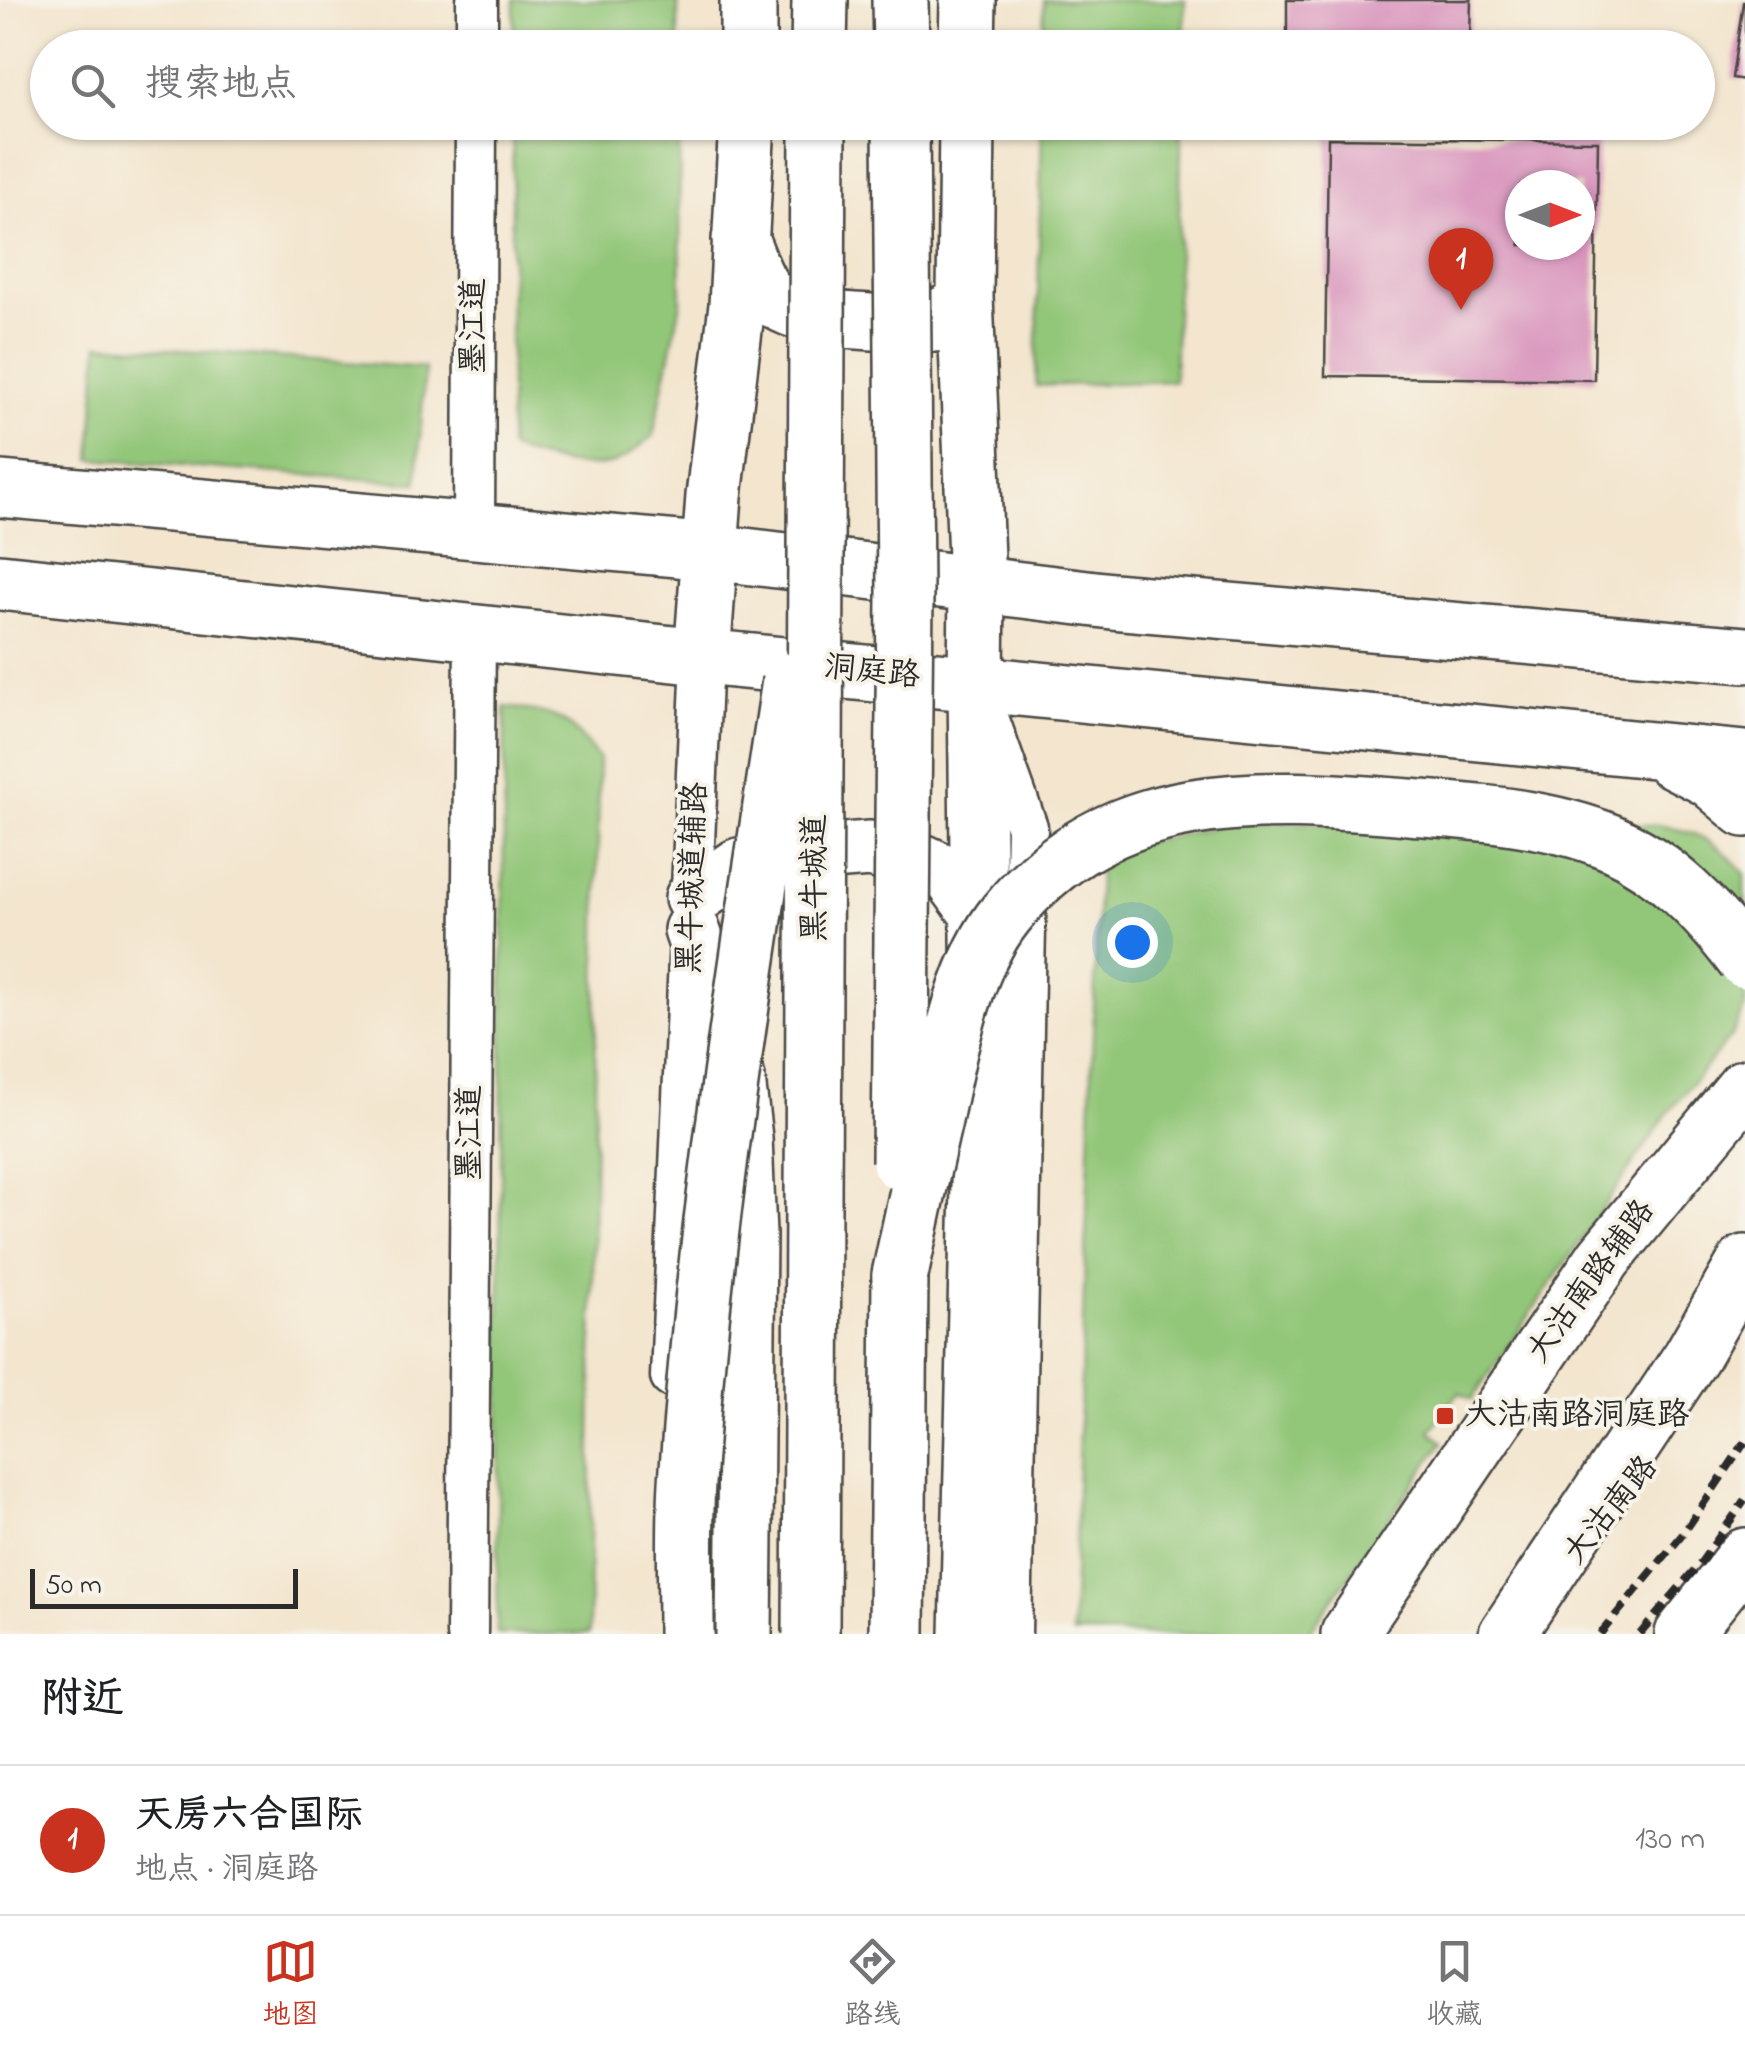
<!DOCTYPE html>
<html lang="zh">
<meta charset="utf-8">
<style>
:root{--surface:#fff;--page:#f6f6f6;--text:#202124;--muted:#757577;--line:#e0e0e0;--accent:#c8321e}
body{margin:0;font-family:"Indie Flower","LXGW WenKai TC",sans-serif;background:var(--page);color:var(--text)}
.compass{position:absolute;left:1505px;top:170px;width:90px;height:90px;border-radius:50%;background:var(--surface);box-shadow:0 2px 8px #0004;rotate:90deg}
.scale{position:absolute;left:30px;bottom:25px;width:268px;box-sizing:border-box;padding-left:10px;border:5px solid #2b2b2b;border-top:0;font-size:28px;line-height:35px;white-space:nowrap;color:#2b2b2b;-webkit-text-stroke:8px #f7f3e8;paint-order:stroke}
.you{position:absolute;left:1132px;top:942px;width:35px;height:35px;margin:-25px;border:8px solid #fff;border-radius:50%;background:#1a73e8;box-shadow:0 0 0 15px #1a73e833}
.badge{display:grid;place-items:center;width:65px;height:65px;border-radius:50%;background:var(--accent);color:#fff;font-size:32px;font-weight:700}
.pin{position:absolute;translate:-50% -82px;filter:drop-shadow(0 2px 5px #0008)}
.pin::after{content:'';position:absolute;top:52px;width:35px;height:30px;background:inherit;clip-path:polygon(0 0,100% 0,50% 100%)}
.list{margin:0;padding:0;list-style:none}
h2{display:flex;justify-content:space-between;align-items:center;height:130px;margin:0;padding:0 40px;font-size:42px}
h2 small{font-size:32px;font-weight:400;color:var(--muted)}
.list li{display:grid;grid-template-columns:65px 1fr auto;gap:30px;align-items:center;box-sizing:border-box;height:150px;padding:0 40px;border-top:2px solid var(--line)}
.list b{display:block;font-size:38px;white-space:nowrap}
.list p{margin:0;font-size:32px;white-space:nowrap;color:var(--muted)}
.list em{font-size:32px;font-style:normal;color:var(--muted)}
.icon{flex:none;width:55px;height:55px;fill:none;stroke:currentColor;stroke-width:2;stroke-linecap:round;stroke-linejoin:round}
.map{position:relative;flex:none;width:1745px;height:1634px;overflow:hidden}
.search{position:absolute;background:var(--surface);box-shadow:0 2px 8px #0004;left:30px;right:30px;top:30px;height:110px;display:flex;align-items:center;gap:25px;box-sizing:border-box;padding:0 35px;border-radius:55px;color:var(--muted);font-size:38px}
.sheet{height:280px;background:var(--surface)}
nav{display:flex;justify-content:space-around;align-items:center;box-sizing:border-box;height:140px;border-top:2px solid var(--line);background:var(--surface);font-size:28px;color:var(--muted)}
nav a{display:grid;justify-items:center;gap:5px}
nav .on{color:var(--accent)}
.map>svg:first-child{display:block}
.green{fill:#92c678;stroke:#5e7852;stroke-width:2.5}
.building{fill:#d893bc;fill-rule:evenodd}
.lines{fill:none;stroke-linecap:round;stroke-linejoin:round}
.street-casing{stroke:#494743;stroke-width:45}
.secondary-casing{stroke:#494743;stroke-width:60}
.highway-casing{stroke:#494743;stroke-width:60}
.street{stroke:#fff;stroke-width:40}
.secondary{stroke:#fff;stroke-width:55}
.highway{stroke:#fff;stroke-width:55}
.rail{stroke:#2b2b2b;stroke-width:8;stroke-dasharray:15 8;stroke-linecap:butt}
.highway-bridge-casing{stroke:#494743;stroke-width:60;stroke-linecap:butt}
.highway-bridge{stroke:#fff;stroke-width:55}
.poi-dot{fill:#c8321e;stroke:#f7f3e8;stroke-width:4}
.labels{text-anchor:middle;dominant-baseline:central;stroke-width:8;stroke-linejoin:round;paint-order:stroke}
.street-label{font-size:32px;fill:#2b2b2b;stroke:#f7f3e8}
.poi-label{font-size:32px;fill:#2b2b2b;stroke:#f7f3e8;text-anchor:start}
</style>
<div class="map">
<svg width="1745" height="1634" viewBox="0 0 1745 1634">
<rect width="100%" height="100%" fill="#f7f3e8"/>
<filter id="ink" filterUnits="userSpaceOnUse"><feTurbulence type="fractalNoise" baseFrequency=".01" numOctaves="2"/><feDisplacementMap in="SourceGraphic" scale="20" xChannelSelector="R" yChannelSelector="G"/><feConvolveMatrix kernelMatrix="1 2 1 2 8 2 1 2 1" color-interpolation-filters="sRGB"/></filter>
<filter id="wash" filterUnits="userSpaceOnUse"><feTurbulence type="fractalNoise" baseFrequency=".0048" numOctaves="4" result="noise"/><feDisplacementMap in="SourceGraphic" scale="40" xChannelSelector="R" yChannelSelector="G"/><feGaussianBlur stdDeviation="2.25" result="paint"/><feColorMatrix in="noise" values="0 0 0 0 0 0 0 0 0 0 0 0 0 0 0 0 0 1.4 0 .05"/><feComposite in="paint" operator="in"/></filter>
<g filter="url(#wash)">
<rect width="100%" height="100%" fill="#f3e5ce"/>
<path class="green" d="M514 0H678V47H514Z
M1044 0H1185L1184 47H1043Z
M513 123H679L681 302 653 436C643 444 632 454 620 460 596 474 534 459 509 448Z
M1042 123H1182L1174 381 1036 386Z
M99 344 425 368 417 483 91 459Z
M505 707C559 713 565 716 599 759L589 1634H497Z
M1231 823 1658 825C1701 833 1716 840 1745 874V1009L1731 1036 1667 1114 1472 1399 1459 1392 1430 1431 1443 1442 1308 1634H1072L1099 865 1115 849Z"/>
<g id="blocks">
<path class="building" d="M1287 0H1471L1470 36 1287 38Z
M1743 2H1745V80L1732 78Z
M1328 138 1598 141 1594 380 1325 376ZM1520 185H1580V245H1520Z"/>
</g>
</g>
<g filter="url(#ink)">
<use href="#blocks" fill-opacity="0" stroke="#494743" stroke-width="2.5"/>
<g class="lines">
<defs>
<path id="street" d="M477 48V0
M474 529 476 122
M987 715 1027 827 1011 1634
M671 1377 702 657
M467 1634 475 633"/>
<path id="secondary" d="M748 48V0
M967 48 968 0
M967 122 965 297 977 582 976 684
M740 239C747 254 753 275 763 289 791 327 891 322 935 324L947 313
M0 489 712 552 1112 601 1745 655
M0 582 702 657 1745 759
M702 657 714 496 737 305 747 122
M1671 759 1710 779 1745 809
M1349 1634 1604 1258 1745 1087"/>
<path id="highway" d="M900 0 901 48
M819 48 820 0
M693 898 739 866 791 855 870 849 922 862 950 875 978 913
M692 930 724 1022 737 1079 744 1138 748 1235 744 1634
M897 1634 900 1275
M968 1634 981 1105 976 684
M1507 1634 1691 1357 1745 1263
M1683 1634 1745 1556"/>
</defs>
<use href="#street" class="street-casing"/>
<use href="#secondary" class="secondary-casing"/>
<use href="#highway" class="highway-casing"/>
<use href="#street" class="street"/>
<use href="#secondary" class="secondary"/>
<use href="#highway" class="highway"/>
<path class="rail" d="M1600 1634 1683 1534 1745 1442
M1640 1634 1702 1561 1745 1500"/>
<defs>
<path id="highway-bridge" d="M900 1162 905 592 901 122
M900 1275C911 1223 922 1171 934 1120 948 1054 963 967 1006 914 1109 785 1259 795 1409 807 1475 812 1548 816 1610 842 1667 867 1708 911 1745 960
M686 1634C686 1584 684 1533 687 1483 705 1213 750 948 790 681
M811 1634 818 122"/>
</defs>
<use href="#highway-bridge" class="highway-bridge-casing"/>
<use href="#highway-bridge" class="highway-bridge"/>
</g>
</g>
<rect class="poi-dot" x="1435" y="1406" width="20" height="20" rx="5"/>
<g class="labels">
<g class="street-label">
<text transform="translate(475 326) rotate(-90)">墨江道</text>
<text transform="translate(872 673) rotate(6)">洞庭路</text>
<text transform="translate(694 878) rotate(-88)">黑牛城道辅路</text>
<text transform="translate(816 878) rotate(-90)">黑牛城道</text>
<text transform="translate(471 1133) rotate(-90)">墨江道</text>
<text transform="translate(1592 1282) rotate(-54)">大沽南路辅路</text>
<text transform="translate(1612 1511) rotate(-51)">大沽南路</text>
</g>
<g class="poi-label">
<text x="1465" y="1416">大沽南路洞庭路</text>
</g>
</g>
</svg>
<svg class="compass" viewBox="-18 -18 36 36"><path d="M0-13l5 13h-10z" fill="#e53935"/><path d="M0 13l5-13h-10z" fill="#757577"/></svg>
<div class="scale">50 m</div>
<div class="you"></div>
<div class="pin badge" style="left:1461px;top:310px">1</div>
<div class="search"><svg class="icon" aria-label="search" viewBox="0 0 24 24"><circle cx="10" cy="10" r="6"/><path d="M15 15l6 6"/></svg>搜索地点</div>
</div>
<section class="sheet">
<h2>附近<small></small></h2>
<ul class="list">
<li><span class="badge">1</span><div><b>天房六合国际</b><p>地点 · 洞庭路</p></div><em>130 m</em></li>
</ul>
</section>
<nav>
<a class="on"><svg class="icon" aria-label="map" viewBox="0 0 24 24"><path d="M3 6l6-2 6 2 6-2v14l-6 2-6-2-6 2zM9 4v14M15 6v14"/></svg>地图</a>
<a><svg class="icon" aria-label="directions" viewBox="0 0 24 24"><path d="M12 3l9 9-9 9-9-9zM9 14v-3h6M13 9l2 2-2 2"/></svg>路线</a>
<a><svg class="icon" aria-label="saved" viewBox="0 0 24 24"><path d="M7 4h10v16l-5-4-5 4z"/></svg>收藏</a>
</nav>
